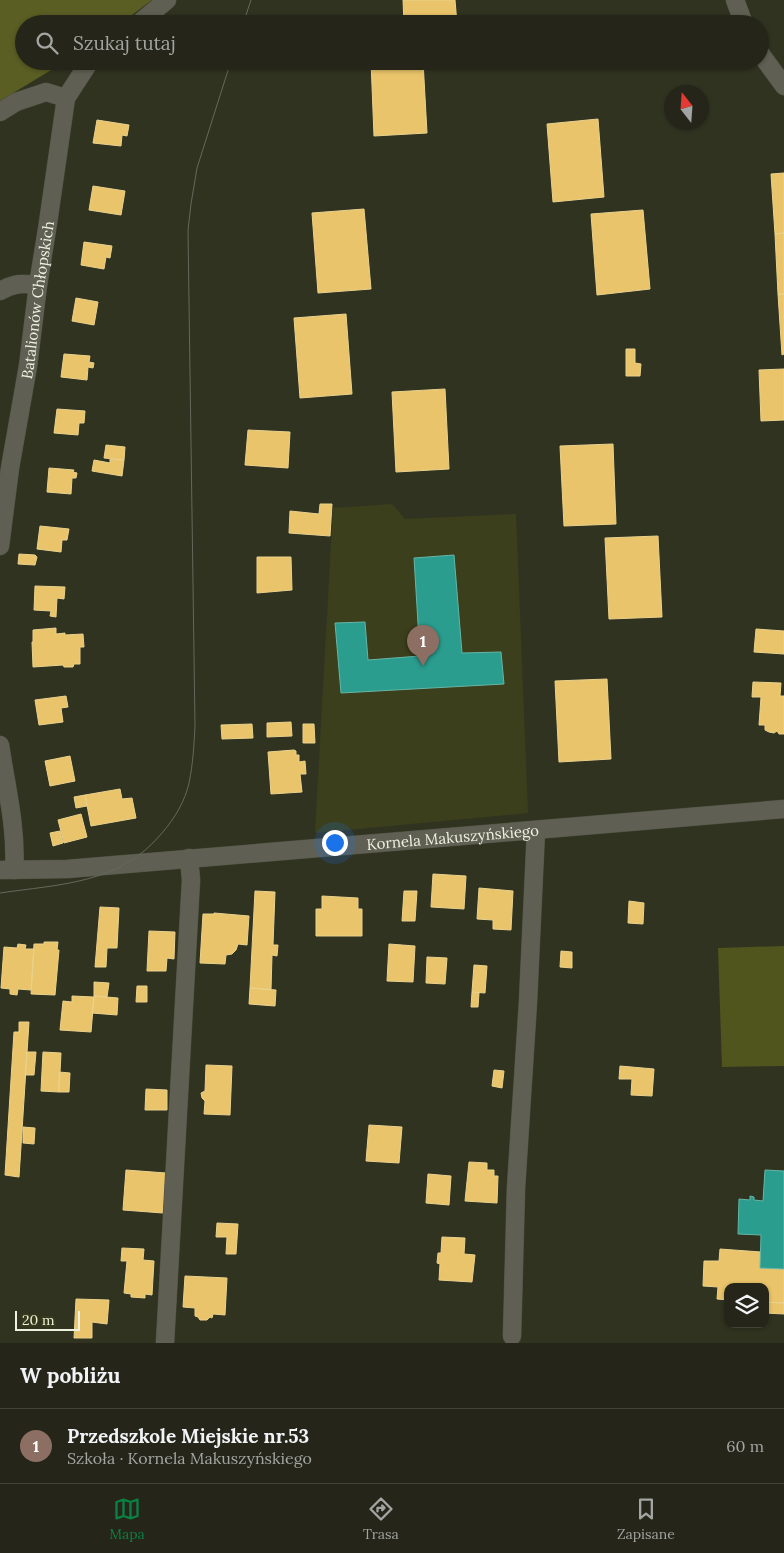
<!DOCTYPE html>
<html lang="pl">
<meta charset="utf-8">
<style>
:root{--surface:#252619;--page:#2d2e22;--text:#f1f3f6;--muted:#a3a5a2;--line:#424338;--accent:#0b8043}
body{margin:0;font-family:Lora,serif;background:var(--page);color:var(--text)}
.controls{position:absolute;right:15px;bottom:15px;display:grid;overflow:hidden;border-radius:10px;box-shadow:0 1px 4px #0004}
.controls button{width:45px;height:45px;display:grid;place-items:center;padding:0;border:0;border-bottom:1px solid var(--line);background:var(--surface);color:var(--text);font:25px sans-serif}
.compass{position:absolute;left:664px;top:85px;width:45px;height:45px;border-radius:50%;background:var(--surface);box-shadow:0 1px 4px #0004;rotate:343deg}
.scale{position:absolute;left:15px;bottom:12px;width:65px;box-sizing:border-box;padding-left:5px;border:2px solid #eef1df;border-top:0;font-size:14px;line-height:18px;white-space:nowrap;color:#eef1df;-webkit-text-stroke:4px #373a1a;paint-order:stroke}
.you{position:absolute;left:334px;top:842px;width:18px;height:18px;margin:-12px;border:4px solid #fff;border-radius:50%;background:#1a73e8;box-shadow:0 0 0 8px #1a73e833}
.badge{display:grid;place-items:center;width:32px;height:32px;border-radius:50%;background:var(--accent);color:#fff;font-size:16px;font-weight:700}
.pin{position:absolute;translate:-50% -41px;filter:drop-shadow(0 1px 2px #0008)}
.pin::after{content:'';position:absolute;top:26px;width:18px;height:15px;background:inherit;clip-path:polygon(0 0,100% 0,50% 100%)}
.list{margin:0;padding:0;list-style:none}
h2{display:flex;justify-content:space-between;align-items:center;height:65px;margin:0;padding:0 20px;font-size:21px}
h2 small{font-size:16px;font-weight:400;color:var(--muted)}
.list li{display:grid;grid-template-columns:32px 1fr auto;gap:15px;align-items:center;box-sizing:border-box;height:75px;padding:0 20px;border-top:1px solid var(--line)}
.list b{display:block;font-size:19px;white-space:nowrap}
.list p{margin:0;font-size:16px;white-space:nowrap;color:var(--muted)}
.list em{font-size:16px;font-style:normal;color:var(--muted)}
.icon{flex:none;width:28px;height:28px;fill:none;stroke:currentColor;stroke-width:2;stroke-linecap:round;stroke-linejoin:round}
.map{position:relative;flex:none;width:784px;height:1343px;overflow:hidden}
.search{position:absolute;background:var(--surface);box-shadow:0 1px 4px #0004;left:15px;right:15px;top:15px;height:55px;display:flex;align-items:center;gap:12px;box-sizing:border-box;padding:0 18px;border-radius:28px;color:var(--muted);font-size:19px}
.sheet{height:140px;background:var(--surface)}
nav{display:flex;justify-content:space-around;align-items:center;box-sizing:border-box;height:70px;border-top:1px solid var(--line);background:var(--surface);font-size:14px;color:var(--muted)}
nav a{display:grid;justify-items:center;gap:2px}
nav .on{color:var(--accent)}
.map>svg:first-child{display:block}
.built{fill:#3c3f1b}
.green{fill:#50551e}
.forest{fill:#5a5e23}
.homes{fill:#e9c46a;stroke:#ead28d}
.schools{fill:#2a9d8f;stroke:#65b6a7}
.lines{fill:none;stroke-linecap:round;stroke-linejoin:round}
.street-casing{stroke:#4f5141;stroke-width:19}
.street{stroke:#5f6053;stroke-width:18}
.tram{stroke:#67685c;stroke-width:1}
.labels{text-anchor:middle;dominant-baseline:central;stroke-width:5;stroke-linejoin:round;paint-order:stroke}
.street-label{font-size:15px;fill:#eef1df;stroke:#373a1a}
</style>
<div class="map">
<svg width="784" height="1343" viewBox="0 0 784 1343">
<rect width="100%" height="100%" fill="#313321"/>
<path class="built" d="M392 504 405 519 516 514 528 813 315 833 333 508Z"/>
<path class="green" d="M784 946V1066L722 1067 718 948Z"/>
<path class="forest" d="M0 0H152L120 24H24V61H66L0 101Z"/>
<path class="homes" d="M403 0H455L457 24H404Z
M371 61H423L427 133 374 136Z
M598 119 604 197 553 202 547 124Z
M97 120 129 125 127 136 122 135 121 146 93 143Z
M784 173V233L775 234 771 174Z
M93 186 125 191 121 215 89 210Z
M364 209 371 289 318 293 312 213Z
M643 210 650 289 597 295 591 214Z
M784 233V294H778L775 234Z
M84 242 112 246 110 258 106 257 104 269 81 265Z
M778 294H784V354L782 355Z
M76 298 98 302 94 325 72 321Z
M346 314 352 394 300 398 294 318Z
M626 349H635V363L641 364 640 376H626Z
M64 354 90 356 89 362 94 363 93 368 88 367 87 380 61 377Z
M784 369V420L761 421 759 370Z
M445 389 449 469 396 472 392 392Z
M57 409 85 411 84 423H79L78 435 54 433Z
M248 430 290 432 288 468 245 465Z
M613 444 616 524 564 526 560 446Z
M106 445 125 447 124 460 104 458Z
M110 459 124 460 122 476 92 471 94 460 110 463Z
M49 468 74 470 73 472 77 473 76 478H72L71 494 47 492Z
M320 504H332L330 536 289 533 290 511 319 514Z
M40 526 69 529 67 540H62L61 552 37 549Z
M658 536 662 617 609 619 605 538Z
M19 554 35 555 37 557 35 565 18 564Z
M257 557H291L292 590 257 593Z
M35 586 65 587 64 599 57 598 56 617 50 616 51 611 34 610Z
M56 628V634L65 633V635L83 634 84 647H80V664H74L73 667H64L63 665 33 667 32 642H33V630Z
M756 629 784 631V654L754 652Z
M607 679 611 759 559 762 555 681Z
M753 682 781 683 780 696H784V734H779L777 731 774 733 769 732 765 730V725H759L761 697H752Z
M66 696 68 707 61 708 63 722 39 725 35 700Z
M291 722 292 736 267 737V723Z
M252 724 253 738 222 739 221 725Z
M303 724H314L315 743H303Z
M294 750 296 751V755H299V762L305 761 306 774H300L302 792 271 794 268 752Z
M70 756 75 781 50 786 45 761Z
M120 789 122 799 132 798 136 818 91 826 85 795Z
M85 795 87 806 76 808 74 797Z
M81 814 87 837 64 843 58 820Z
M60 831 63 843 53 846 50 833Z
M433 874 466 876 464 909 431 907Z
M479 888 513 891 511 930 493 929V920L477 919Z
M255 891 275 892 273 945H278L277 956 272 955 271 990 250 988Z
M404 891H417L415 921H402Z
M322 896 358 898V909H362V936H316V909H322Z
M629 901 644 903 643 924 628 923Z
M100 907 119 908 117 948H107L106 967H95Z
M214 913 249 916 247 945 238 944 236 950 232 954 226 955 225 964 200 963 203 914H214Z
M149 931 175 932 174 959 167 958 166 971H147Z
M44 942H58L57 950H59L55 995 31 994 34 944H44Z
M18 944 26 945 25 949H34L31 990 18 989 17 995 10 994V989L1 988 4 947 17 948Z
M389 944 415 946 413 982 387 981Z
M561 951 572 952V968L560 967Z
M427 957 447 958 445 984 426 983Z
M474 965 487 966 485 993 472 992Z
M94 982 109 983 107 997 94 996Z
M137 986H147V1002H136Z
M250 988 276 990 275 1006 249 1004Z
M472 992 479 993 478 1007H471Z
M72 996 94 997 91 1032 60 1030 63 1001 72 1002Z
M94 996 118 998 117 1015 92 1013Z
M19 1022H29L19 1177 5 1175 14 1032H19Z
M27 1052H36L34 1075H25Z
M43 1052 61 1053 59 1092 41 1091Z
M206 1065 232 1066 230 1115 204 1114 205 1101 202 1098 201 1093 205 1091Z
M620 1066 654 1069 652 1096 631 1095 632 1079H619Z
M494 1070 504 1071 502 1088 492 1086Z
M59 1072 70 1073 69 1092H59Z
M146 1089 167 1090V1110H145Z
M369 1125 402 1127 399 1163 366 1161Z
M23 1127 35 1128 34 1144 23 1143Z
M469 1162 487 1163V1170H494V1176H498L497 1203 465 1201Z
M126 1170 166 1173 163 1213 123 1210Z
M428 1174 451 1176 449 1205 426 1203Z
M217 1223 238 1224 236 1254H226L227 1237H216Z
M442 1237 465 1238 464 1254 475 1255 472 1282 439 1280 440 1264 437 1263 438 1253H441Z
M122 1248 144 1249 143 1260 154 1261 152 1295 145 1294V1298L131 1297V1294L124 1293 127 1261H121Z
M720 1249 761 1252 760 1268 784 1269V1303L765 1302V1287H728V1300L717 1299 718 1287 703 1286 704 1261H719Z
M185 1276 227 1278 225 1315 213 1314 212 1318 210 1317 207 1320H200L198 1317 195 1316V1308L183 1307Z
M76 1299 109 1300 107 1324 92 1322V1338H74Z
M765 1302 784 1303V1314L765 1313Z"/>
<path class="schools" d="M454 555 462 653 501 652 504 684 341 693 335 623 365 622 368 660 420 656 414 558Z
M765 1170 784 1171V1269L760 1268 761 1235 738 1234 739 1199 750 1200V1196L754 1197V1200L763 1201Z"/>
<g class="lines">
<defs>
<g id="street">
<path d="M735 0 744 24"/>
<path d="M138 24 167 0"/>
<path d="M760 53 784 86"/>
<path d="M0 112 16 102 46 92 66 98"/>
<path d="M0 291C15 283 21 283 38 285"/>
<path id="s1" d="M0 546 10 468 28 366 38 285 48 223 66 98 90 61"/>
<path d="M0 745C6 786 17 829 14 870"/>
<path id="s2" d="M0 870 67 869 784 809"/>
<path d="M512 1336 516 1188 528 1002 536 830"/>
<path d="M165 1343 191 880 189 858"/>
</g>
</defs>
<use href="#street" class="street-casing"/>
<use href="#street" class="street"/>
<path class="tram" d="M243 24 251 0
M0 893C61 884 120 884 162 833 175 818 185 801 189 783 193 764 194 745 195 726L188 230 191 204 197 168 231 61"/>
</g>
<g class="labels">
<g class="street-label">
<text stroke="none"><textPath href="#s1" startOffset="249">Batalionów Chłopskich</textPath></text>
<text stroke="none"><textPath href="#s2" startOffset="454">Kornela Makuszyńskiego</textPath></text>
</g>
</g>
</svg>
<div class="controls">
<button><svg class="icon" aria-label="layers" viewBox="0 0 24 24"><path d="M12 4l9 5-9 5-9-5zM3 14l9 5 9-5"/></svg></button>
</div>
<svg class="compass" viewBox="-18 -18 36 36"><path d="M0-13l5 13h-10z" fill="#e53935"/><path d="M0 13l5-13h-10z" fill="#a3a5a2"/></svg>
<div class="scale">20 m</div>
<div class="you"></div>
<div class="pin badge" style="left:423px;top:666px;background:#8d6e63">1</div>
<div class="search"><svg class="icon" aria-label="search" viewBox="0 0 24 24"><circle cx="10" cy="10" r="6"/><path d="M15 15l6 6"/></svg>Szukaj tutaj</div>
</div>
<section class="sheet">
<h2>W pobliżu<small></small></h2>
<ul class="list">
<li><span class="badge" style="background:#8d6e63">1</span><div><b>Przedszkole Miejskie nr.53</b><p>Szkoła · Kornela Makuszyńskiego</p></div><em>60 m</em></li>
</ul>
</section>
<nav>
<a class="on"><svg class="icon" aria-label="map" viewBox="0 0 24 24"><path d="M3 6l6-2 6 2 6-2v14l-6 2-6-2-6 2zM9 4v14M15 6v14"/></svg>Mapa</a>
<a><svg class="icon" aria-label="directions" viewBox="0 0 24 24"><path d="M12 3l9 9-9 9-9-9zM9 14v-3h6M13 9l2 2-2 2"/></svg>Trasa</a>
<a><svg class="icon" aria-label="saved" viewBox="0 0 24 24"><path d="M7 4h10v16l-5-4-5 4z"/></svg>Zapisane</a>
</nav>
